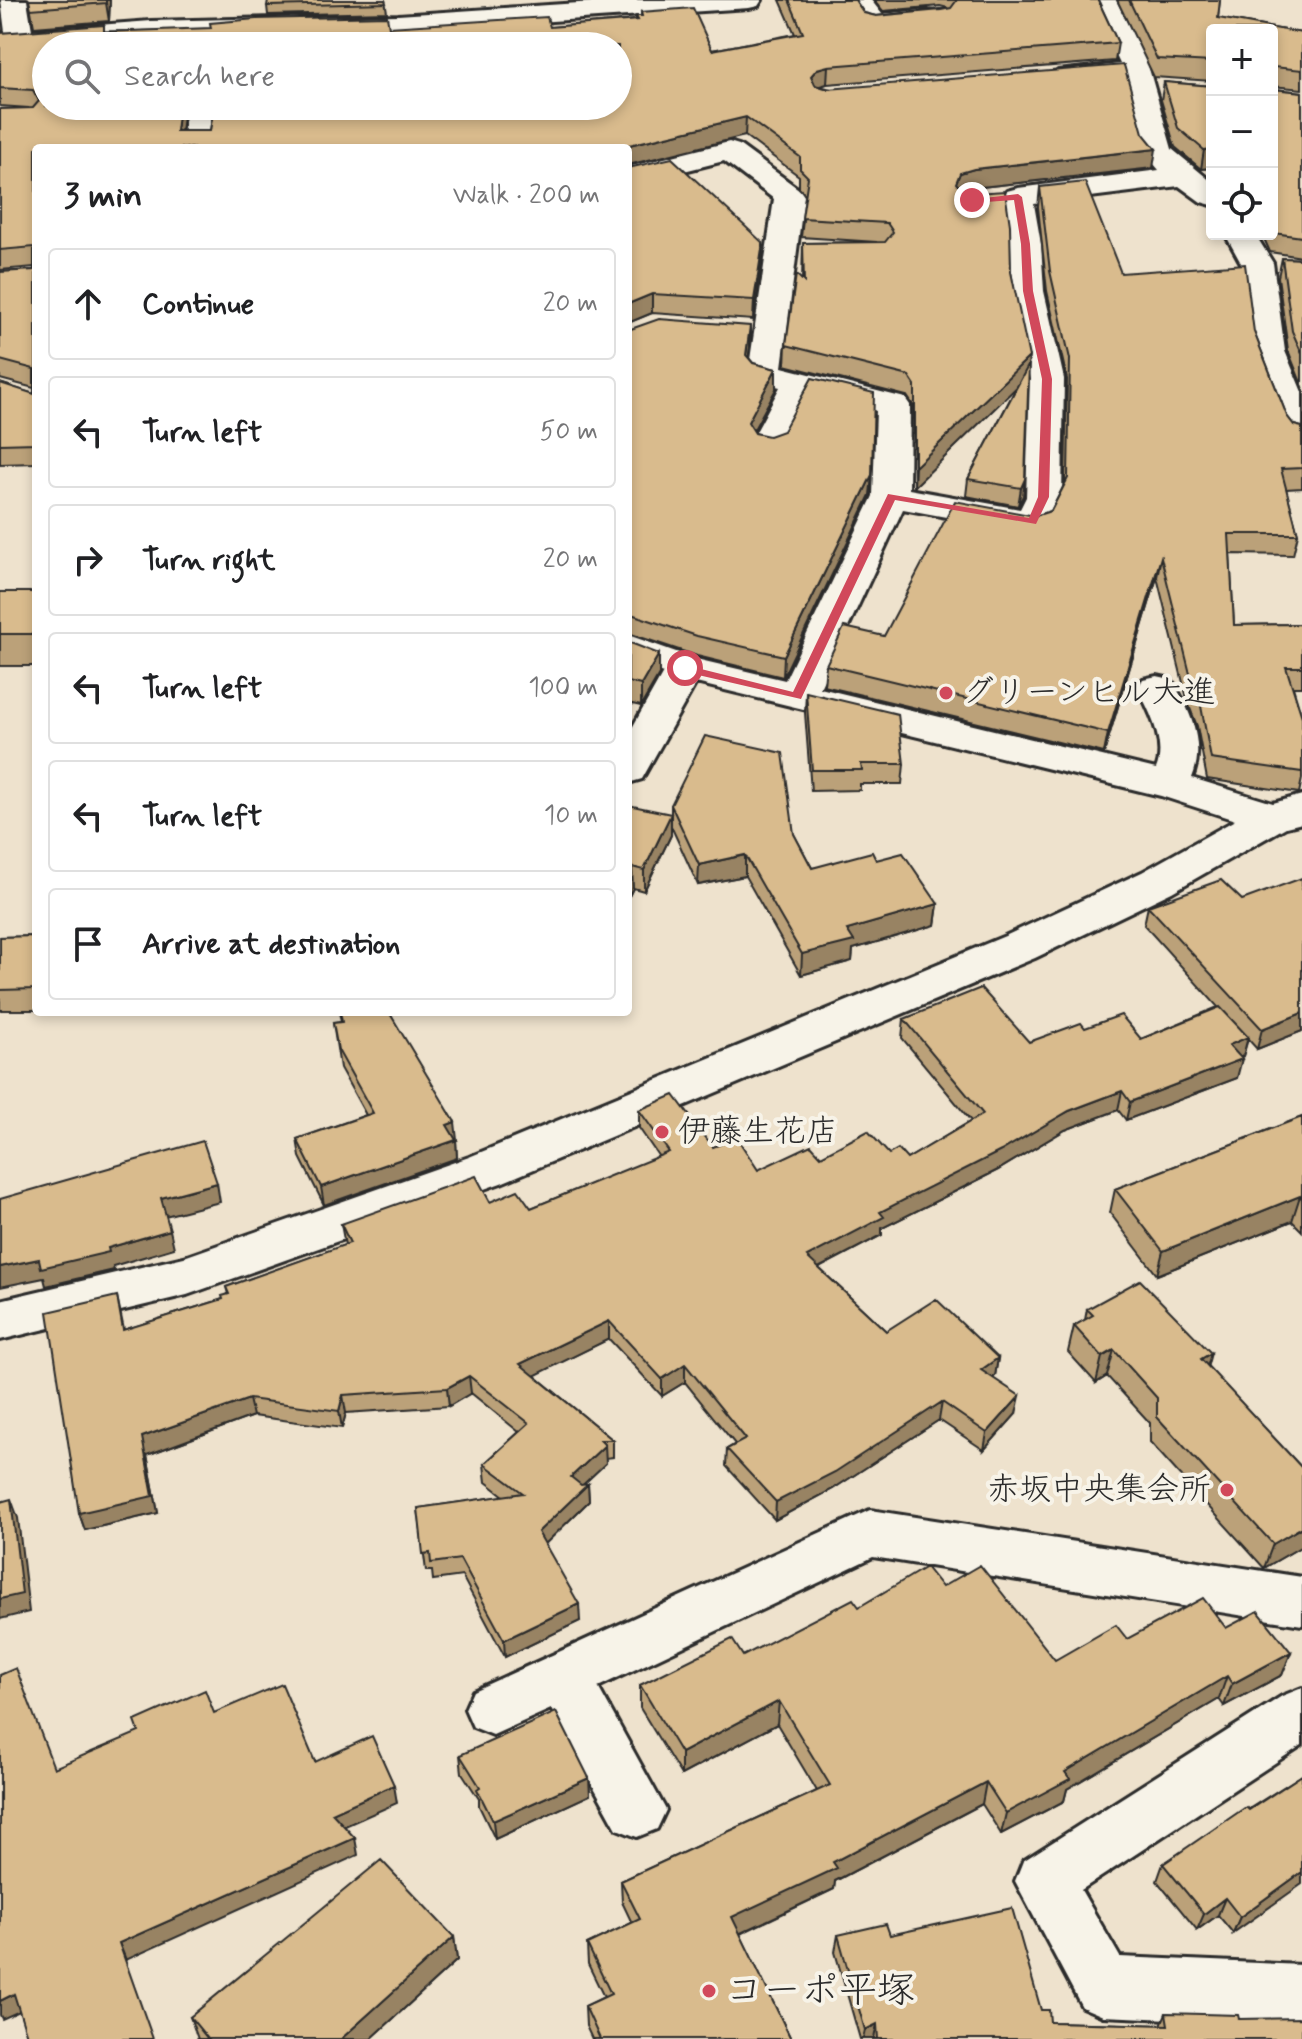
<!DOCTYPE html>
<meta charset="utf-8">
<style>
:root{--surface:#fff;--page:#f2f2f2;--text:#202124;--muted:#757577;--line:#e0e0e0}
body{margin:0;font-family:Mynerve,"Klee One",sans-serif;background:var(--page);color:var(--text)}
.controls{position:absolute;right:24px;top:24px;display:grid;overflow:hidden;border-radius:8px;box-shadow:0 4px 12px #0003}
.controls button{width:72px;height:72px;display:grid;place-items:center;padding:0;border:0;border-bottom:2px solid var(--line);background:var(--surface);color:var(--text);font:40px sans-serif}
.stop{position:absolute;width:24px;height:24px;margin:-18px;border:6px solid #d1495b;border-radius:50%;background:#fff}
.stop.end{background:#d1495b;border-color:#fff;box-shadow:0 2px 8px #0008}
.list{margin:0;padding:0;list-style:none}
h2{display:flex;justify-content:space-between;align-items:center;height:104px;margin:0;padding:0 32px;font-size:34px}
h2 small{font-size:26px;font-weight:400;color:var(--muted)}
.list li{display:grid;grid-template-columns:52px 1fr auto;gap:24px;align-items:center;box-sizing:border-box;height:112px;margin:0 16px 16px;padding:0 16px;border:2px solid var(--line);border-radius:8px}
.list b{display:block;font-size:30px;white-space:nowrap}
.list em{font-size:26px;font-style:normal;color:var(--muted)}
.icon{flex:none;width:44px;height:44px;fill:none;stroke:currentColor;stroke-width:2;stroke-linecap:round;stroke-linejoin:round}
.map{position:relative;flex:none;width:1302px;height:2039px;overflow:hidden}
.search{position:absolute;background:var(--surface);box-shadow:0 4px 12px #0003;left:32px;top:32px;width:600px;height:88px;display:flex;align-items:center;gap:20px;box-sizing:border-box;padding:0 28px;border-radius:44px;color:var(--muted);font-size:30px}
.panel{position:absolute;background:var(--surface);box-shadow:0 4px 12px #0003;left:32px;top:144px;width:600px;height:872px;border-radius:8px}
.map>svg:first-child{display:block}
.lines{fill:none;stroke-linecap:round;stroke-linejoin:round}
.minor-casing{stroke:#2b2b2b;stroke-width:6}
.minor{fill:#f7f3e8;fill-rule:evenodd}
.wall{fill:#bba179;stroke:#2b2b2b;stroke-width:2;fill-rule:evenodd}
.shaded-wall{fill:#988363;stroke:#2b2b2b;stroke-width:2}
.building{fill:#d9bb8d;stroke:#2b2b2b;stroke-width:2;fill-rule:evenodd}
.route{fill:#d1495b}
.poi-dot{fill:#d1495b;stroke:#f7f3e8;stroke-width:3}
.labels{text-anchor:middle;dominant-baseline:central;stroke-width:8;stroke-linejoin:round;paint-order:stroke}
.poi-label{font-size:32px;fill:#2b2b2b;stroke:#f7f3e8;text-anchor:start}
.near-poi-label{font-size:38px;fill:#2b2b2b;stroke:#f7f3e8;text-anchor:start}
</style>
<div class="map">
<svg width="1302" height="2039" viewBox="0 0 1302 2039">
<rect width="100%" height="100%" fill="#eee2cd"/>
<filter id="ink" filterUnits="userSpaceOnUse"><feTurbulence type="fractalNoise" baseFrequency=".0125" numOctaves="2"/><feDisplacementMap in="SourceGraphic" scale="16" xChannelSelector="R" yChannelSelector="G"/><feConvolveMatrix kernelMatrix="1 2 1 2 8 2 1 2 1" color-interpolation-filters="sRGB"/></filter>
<g filter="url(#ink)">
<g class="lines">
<defs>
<path id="minor" d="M1 0H27L32 30 151 21 398 15 625 0H762L758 6 749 8 398 31 151 37 0 49V33L5 32Z
M844 0H871L882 14 923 10 933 12 937 18 933 24C920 27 880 35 868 29 859 25 850 9 844 0Z
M1090 0H1116L1148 65 1172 149 1212 182V205L1201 202 1179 186 1034 204 1041 244 1044 291 1064 379 1062 497 1045 530 1032 533 903 509 820 688 1156 769C1167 743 1149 711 1138 688L1143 679 1157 676 1171 679C1190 709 1206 744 1192 778L1273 803 1302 795V823L1286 827 1172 892 1035 958 501 1183 187 1295 0 1340V1300L184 1257 469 1157 1005 936 1142 872 1235 820 1161 796 696 683 642 779 628 783V735L663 673 628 660V635L696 659 785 680 873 496 876 411 809 394 779 450 767 453 755 450 750 443 780 387 753 380 748 373 774 199 724 161 628 185V167L729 142 739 145 800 190 804 196 782 367 905 398 910 405 909 489 1020 509 1026 497 1030 379 1012 291 1011 244 1003 197 1007 191 1018 188 1159 170 1143 151 1124 80 1068 85 1058 83 1054 77 1058 71 1120 64Z
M180 106 211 107 215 113 211 148H181L186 115Z
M1225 234H1255L1273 263 1285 351 1302 392V445L1290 442 1285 435 1253 351 1241 263Z
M870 1510 1302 1577V1625L873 1557 598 1687 666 1810 657 1829 637 1837 617 1829 551 1709 493 1735 473 1727 465 1709 473 1691Z
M1302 1688V1745L1081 1890 1120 1957 1302 1965V2025L1103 2016 1082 2007 1015 1881 1023 1861 1282 1696Z"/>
</defs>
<use href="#minor" class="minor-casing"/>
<use href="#minor" class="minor"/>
</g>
<path class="wall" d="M29 0H110L109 21 34 27Z
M385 0 387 12 268 15 267 6Z
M780 0H855L864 13 876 16 948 8 940 6 883 11 874 0H1098L1118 43 1115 61 827 84 819 86 1153 168 972 188 964 190 1011 272 1028 366 1023 496 1018 506 966 496 968 479 1017 386 914 487 913 405 907 396 785 365 786 345 802 280 803 243 877 242 801 237 806 195 799 188V176L745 136 36 148V463L0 464V383L34 394V388L0 379V272L34 270V267L0 270V109L29 108 0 106V33L389 27H550L636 20V16H641V12L712 50 795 34ZM46 46H618V106H544L543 111 509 116 498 114 512 112 513 106H214L210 131H181L183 116 181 106H46Z
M1117 0H1220L1218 18 1302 33V89L1273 86V89L1302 92V257L1270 252 1262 234H1272V30H1212V81L1154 77Z
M1164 82 1212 86V171L1210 168 1201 169 1175 147 1161 100Z
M628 168 763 243 762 262 753 320 652 313 628 323Z
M1040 187 1121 273 1254 332 1287 416 1294 425 1302 427V488L1286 489 1298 534 1293 555 1230 554 1234 625 1302 624V687H1293L1302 717V779L1299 793 1207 779 1197 726 1188 703 1157 577 1104 753 824 686 826 665 884 636 1035 516 1051 511 1065 483 1067 379 1047 291 1038 207Z
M1282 258 1302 259V385L1288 350 1278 277Z
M628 330 750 346 748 357 753 363 776 369V389L753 430 755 433 872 475 870 495 783 677 697 656 628 633Z
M0 592H36V666H0Z
M628 642 659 675 641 706 628 703Z
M806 692 904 764 902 784H860V790L811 791 805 713Z
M628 805 671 835 644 891 633 888 629 896Z
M671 805 794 834 812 868 876 860 938 904 935 925 853 949 852 961 801 975 745 876 698 885 671 826Z
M1148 906 1302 1031 1257 1049 1248 1039 1243 1056 1240 1057 1237 1078 1126 1120 1118 1110 1065 1130 998 1170 882 1228V1235L819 1268 886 1331 998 1358 995 1376 993 1378 1016 1414 984 1450 939 1420 833 1489 775 1520 726 1466 727 1449 735 1444 685 1382 662 1396 609 1339 534 1375 613 1440V1457L605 1458 606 1463 582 1485 588 1484 589 1501 545 1544 580 1621 505 1657 462 1576 433 1580 432 1571H426L418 1508 504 1496 486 1482 484 1464 519 1432 471 1393 449 1406 346 1413 342 1428 253 1416 147 1455 158 1513 85 1530 79 1513 117 1296 124 1330 223 1299 228 1294 226 1287 345 1245 341 1224 490 1202 531 1208 659 1157 639 1128V1110L758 1170 821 1156 889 1154 907 1159 971 1121 902 1038 904 1019 1029 1042 1085 1028 1141 1039 1218 1007 1144 925Z
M36 936V1010H0V937Z
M339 1012H389L457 1140H456L457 1158 324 1205 300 1157 297 1139 366 1115 340 1068 333 1023 341 1022Z
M1302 1117V1231L1292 1221 1157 1275 1110 1213 1115 1189Z
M1087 1309 1207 1366 1302 1468V1546L1264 1568 1150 1442V1423L1107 1376 1096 1383 1068 1352 1074 1326 1085 1320Z
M942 1587 1055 1660 1127 1639 1226 1628 1291 1652 1282 1675 1224 1706 1219 1699 1067 1789 1064 1801 1001 1834 982 1804 835 1881 834 1889 740 1934 791 2039H592L586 2026 585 2006 604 1997 588 1964 587 1944 632 1923 622 1902 621 1881 817 1791 777 1724 681 1775 640 1708V1685L743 1656 859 1607Z
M460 1755 589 1778 590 1795 495 1839 479 1806V1799L462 1773Z
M1302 1775 1233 1933 1218 1915 1197 1930 1157 1881 1163 1864Z
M838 1935H890L1041 2010 1050 2022 1161 2025 1166 2013 1239 2019 1302 2039H860L835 1952Z
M454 1937 457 1960 371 2039H198L190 2017Z"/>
<path class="shaded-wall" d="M106 0H110L109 21 106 3Z
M828 66 827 84 816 87 811 76 817 69Z
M179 106H181L183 116 179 148 176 131Z
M485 106H513L512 112 490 116 486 126Z
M746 117 745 136 628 165V148H626L625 146Z
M1156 149 1153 168 972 188 958 192 956 183 960 173 974 169Z
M1212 149 1210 168 1201 169 1204 150Z
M763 243 762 262 753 320 754 300Z
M652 294V313L628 323V304Z
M750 326V346L746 375V355Z
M1029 357 1027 377 914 487 915 467Z
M776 369V389L747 442 748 422Z
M872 475 870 495 783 677 784 656Z
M1025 479 1023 496 1018 506 1021 488Z
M1161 557 1157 577 1104 753 1108 733Z
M659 654V675L641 706V685Z
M671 814V835L644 891V870Z
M745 855V876L698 885 699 865Z
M632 867 633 888 629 896V875Z
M938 904 935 925 853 949 852 961 801 975 802 954 847 930Z
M1302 1013V1031L1257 1049 1262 1029Z
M1248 1037 1243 1056 1224 1064 1229 1045Z
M1242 1059 1237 1078 1126 1120 1130 1102Z
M1122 1091 1118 1110 1065 1130 998 1170 882 1228V1235L805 1275 807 1257 880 1212 1069 1111Z
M455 1122 457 1140 449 1143 447 1125Z
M456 1140 457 1158 324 1205 321 1187Z
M217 1183 220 1202 165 1216 161 1198Z
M1300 1196 1292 1221 1157 1275 1163 1251Z
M170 1230 174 1248 113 1266 114 1270 46 1286 44 1278 0 1287V1267L39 1259 108 1248Z
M609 1321V1339L522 1382 520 1364Z
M1114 1350 1107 1376 1096 1383 1102 1357Z
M1211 1353 1204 1379 1201 1359Z
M998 1358 995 1376 978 1388 981 1370Z
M685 1364V1382L662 1396V1379Z
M469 1376 471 1393 449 1406 447 1388Z
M343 1395 346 1413 342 1428 339 1411Z
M1020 1396 1016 1414 984 1450 987 1433Z
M249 1399 253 1416 147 1455 158 1513 85 1530 79 1513 142 1437Z
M942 1402 939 1420 833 1489 775 1520 776 1502Z
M605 1445 606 1463 572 1495 571 1477Z
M588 1484 589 1501 540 1549 538 1532Z
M11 1499 18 1518 29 1612 0 1619V1599Z
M1302 1527V1546L1264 1568 1273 1544Z
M579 1604 580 1621 505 1657 504 1640Z
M1291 1652 1282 1675 1224 1706 1232 1684Z
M1227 1676 1219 1699 1067 1789 1064 1801 1001 1834 1006 1813 1065 1772Z
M779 1701 777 1724 681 1775V1753Z
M589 1778 590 1795 495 1839 493 1821Z
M986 1782 982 1804 835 1881 834 1889 730 1938 732 1917 833 1862Z
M394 1785 397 1803 336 1830 332 1813Z
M355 1838 358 1855 126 1960 119 1943Z
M1302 1872V1884L1233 1933 1240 1917Z
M1225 1898 1218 1915 1197 1930 1204 1914Z
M454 1937 457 1960 371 2039H341Z
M14 1994 22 2010 2 2019 0 2015V2001Z
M877 2024 874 2039H863L865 2030Z"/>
<path class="building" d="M29 0H106V3L31 9Z
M268 0H385L386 3 267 6Z
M789 0H855L864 13 876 16 941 10 951 8 957 0H1098L1118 43 828 66 817 69 811 76 815 85 828 89 1124 65 1143 133 1156 149 974 169 960 173 956 183 962 190 974 193 1005 191 1010 225 1011 272 1029 357 915 467V385L909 376 786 345 796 274 804 282 803 243 885 242 893 232 887 223 802 218 808 177 800 169V157L746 117 625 146 626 148H36V443L0 444V383L34 394V369L0 360V272L34 270V247L0 250V109L33 108 39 101 33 90 0 88V33L104 25V32L211 28 210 23 256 19 387 16 389 27 547 17 550 27 638 20 636 16H642L641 12 693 8 712 50 803 33ZM46 46H618V106H546L543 111 509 116 489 113 485 106H214L210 131H176L179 106H46Z
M1129 0H1220L1218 18 1302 33V70L1274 67 1273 89 1302 92V237L1274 233 1272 229V30H1212V62L1157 59Z
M1164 82 1212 86V149L1204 150 1178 128Z
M672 158 763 243 754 300 652 294 628 304V168Z
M1085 182 1121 273 1245 264 1254 332 1287 416 1294 425 1302 427V468L1281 469 1298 534H1229L1234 625 1302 624V667H1286L1302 717V772L1211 759 1201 706 1192 682 1161 557 1108 733 826 665 844 627 884 636 955 501 1035 516 1051 511 1068 478 1070 359 1050 271 1040 187Z
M1282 258 1302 259V354L1292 331Z
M659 319 750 326 746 355 753 363 776 369 748 422 755 433 769 436 783 431 812 378 874 393 872 475 784 656 697 636 628 613V330Z
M1029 364 1025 479 1021 488 968 479Z
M0 592H36V634H0Z
M628 642 659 654 641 685 628 682Z
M806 692 898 714 904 764H861L862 770H812Z
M705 736 783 753 794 834 812 868 872 852 876 860 903 853 938 904 847 930 854 941 802 954 745 855 699 865 671 805Z
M628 805 671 814 644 870 632 867 629 875Z
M1302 878V1013L1262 1029 1148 906 1221 880 1242 900Z
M36 936V989L0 990V937Z
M981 988 1029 1042 1081 1023 1085 1028 1121 1015 1141 1039 1220 1007 1248 1037 1229 1045 1242 1059 1130 1102 1122 1091 1069 1111 1001 1151 880 1212 884 1217 807 1257 886 1331 936 1299 998 1358 981 1370 1020 1396 987 1433 942 1402 835 1472 776 1502 727 1449 746 1439 685 1364 662 1379 609 1321 520 1364 613 1440H600L605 1445 571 1477 581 1485 588 1484 538 1532 579 1604 504 1640 460 1559 431 1563 430 1553 423 1554 418 1508 523 1493 484 1464 529 1423 469 1376 447 1388 343 1395 339 1411 249 1399 142 1437 153 1496 79 1513 48 1312 117 1296 123 1330 223 1299 222 1296 229 1294 226 1287 350 1243 341 1224 476 1176 490 1202 518 1190 531 1208 669 1152 639 1110 674 1095 713 1147 737 1138 758 1170 811 1145 821 1156 868 1131 889 1154 898 1149 907 1159 983 1114 904 1019Z
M340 1012H389L455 1122 447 1125 456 1140 321 1187 297 1139 373 1113 338 1050 333 1023 342 1022Z
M1302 1117V1199L1300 1196 1163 1251 1115 1189Z
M203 1141 217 1183 161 1198 170 1230 108 1248 109 1252 41 1268 39 1259 0 1267V1199Z
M1140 1280 1211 1353 1201 1359 1302 1468V1527L1273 1544 1157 1417V1398L1114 1350 1102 1357 1074 1326 1093 1315 1087 1309Z
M11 1499 22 1594 0 1599V1502Z
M980 1565 1055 1660 1116 1625 1127 1639 1203 1598 1226 1628 1258 1611 1291 1652 1232 1684 1227 1676 1065 1772 1070 1779 1006 1813 986 1782 833 1862 837 1868 732 1917 791 2039H600L585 2006 611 1994 587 1944 640 1919 621 1881 830 1785 779 1701 681 1753 640 1685 732 1639 743 1656 853 1599 859 1607 926 1567 942 1587Z
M16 1668 54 1768 139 1732 135 1721 205 1690 214 1713 282 1684 315 1762 372 1736 394 1785 332 1813 355 1838 119 1943 153 2039H28L14 1994 0 2001V1675Z
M556 1712 589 1778 493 1821 477 1789 480 1787 460 1755Z
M1302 1775V1872L1240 1917 1225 1898 1204 1914 1163 1864 1246 1807 1249 1810Z
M381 1860 454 1937 341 2039H208L190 2017Z
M1012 1908 1041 2010H1049L1050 2022 1168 2025 1166 2013 1238 2015 1239 2019 1302 2018V2039H878L877 2024 865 2030 838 1935 886 1924 890 1935Z"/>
</g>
<path class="route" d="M1018 194 1022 197 1030 244 1033 291 1052 379 1049 497 1036 524 895 500 801 699 681 671 680 668 685 665 793 692 888 494 1029 518 1038 497 1042 379 1023 291 1021 244 1014 200 972 203 968 200Z"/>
<g class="poi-dot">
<circle cx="946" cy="693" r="8"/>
<circle cx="662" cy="1132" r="8"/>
<circle cx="1227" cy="1490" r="8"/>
<circle cx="709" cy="1991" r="8"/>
</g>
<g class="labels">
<g class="poi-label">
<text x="962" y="693">グリーンヒル大進</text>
<text x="678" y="1132">伊藤生花店</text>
<text x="1211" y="1490" text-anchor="end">赤坂中央集会所</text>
</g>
<g class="near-poi-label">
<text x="725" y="1991">コーポ平塚</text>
</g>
</g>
</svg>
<div class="controls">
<button>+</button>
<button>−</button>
<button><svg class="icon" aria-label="locate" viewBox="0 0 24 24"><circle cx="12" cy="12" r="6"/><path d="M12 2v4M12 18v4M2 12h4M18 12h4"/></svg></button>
</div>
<div class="stop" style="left:685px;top:668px"></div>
<div class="stop end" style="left:972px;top:200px"></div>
<div class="search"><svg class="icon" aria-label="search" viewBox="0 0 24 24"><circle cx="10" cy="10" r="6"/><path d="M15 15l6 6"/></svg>Search here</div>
<section class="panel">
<h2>3 min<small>Walk · 200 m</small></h2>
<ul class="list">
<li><svg class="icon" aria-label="ahead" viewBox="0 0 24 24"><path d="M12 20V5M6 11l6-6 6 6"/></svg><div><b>Continue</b></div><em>20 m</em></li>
<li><svg class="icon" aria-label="left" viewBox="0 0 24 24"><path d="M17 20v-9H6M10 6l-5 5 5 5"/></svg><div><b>Turn left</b></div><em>50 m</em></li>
<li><svg class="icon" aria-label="right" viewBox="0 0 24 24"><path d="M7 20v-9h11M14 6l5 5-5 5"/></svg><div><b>Turn right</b></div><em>20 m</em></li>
<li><svg class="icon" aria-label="left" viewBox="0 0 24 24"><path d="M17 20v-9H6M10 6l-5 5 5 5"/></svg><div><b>Turn left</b></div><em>100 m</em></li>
<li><svg class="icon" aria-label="left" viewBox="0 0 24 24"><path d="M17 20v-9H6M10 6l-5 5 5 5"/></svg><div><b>Turn left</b></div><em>10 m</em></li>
<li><svg class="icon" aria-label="arrive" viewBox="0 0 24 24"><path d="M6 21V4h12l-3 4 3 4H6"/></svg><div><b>Arrive at destination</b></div></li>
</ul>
</section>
</div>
